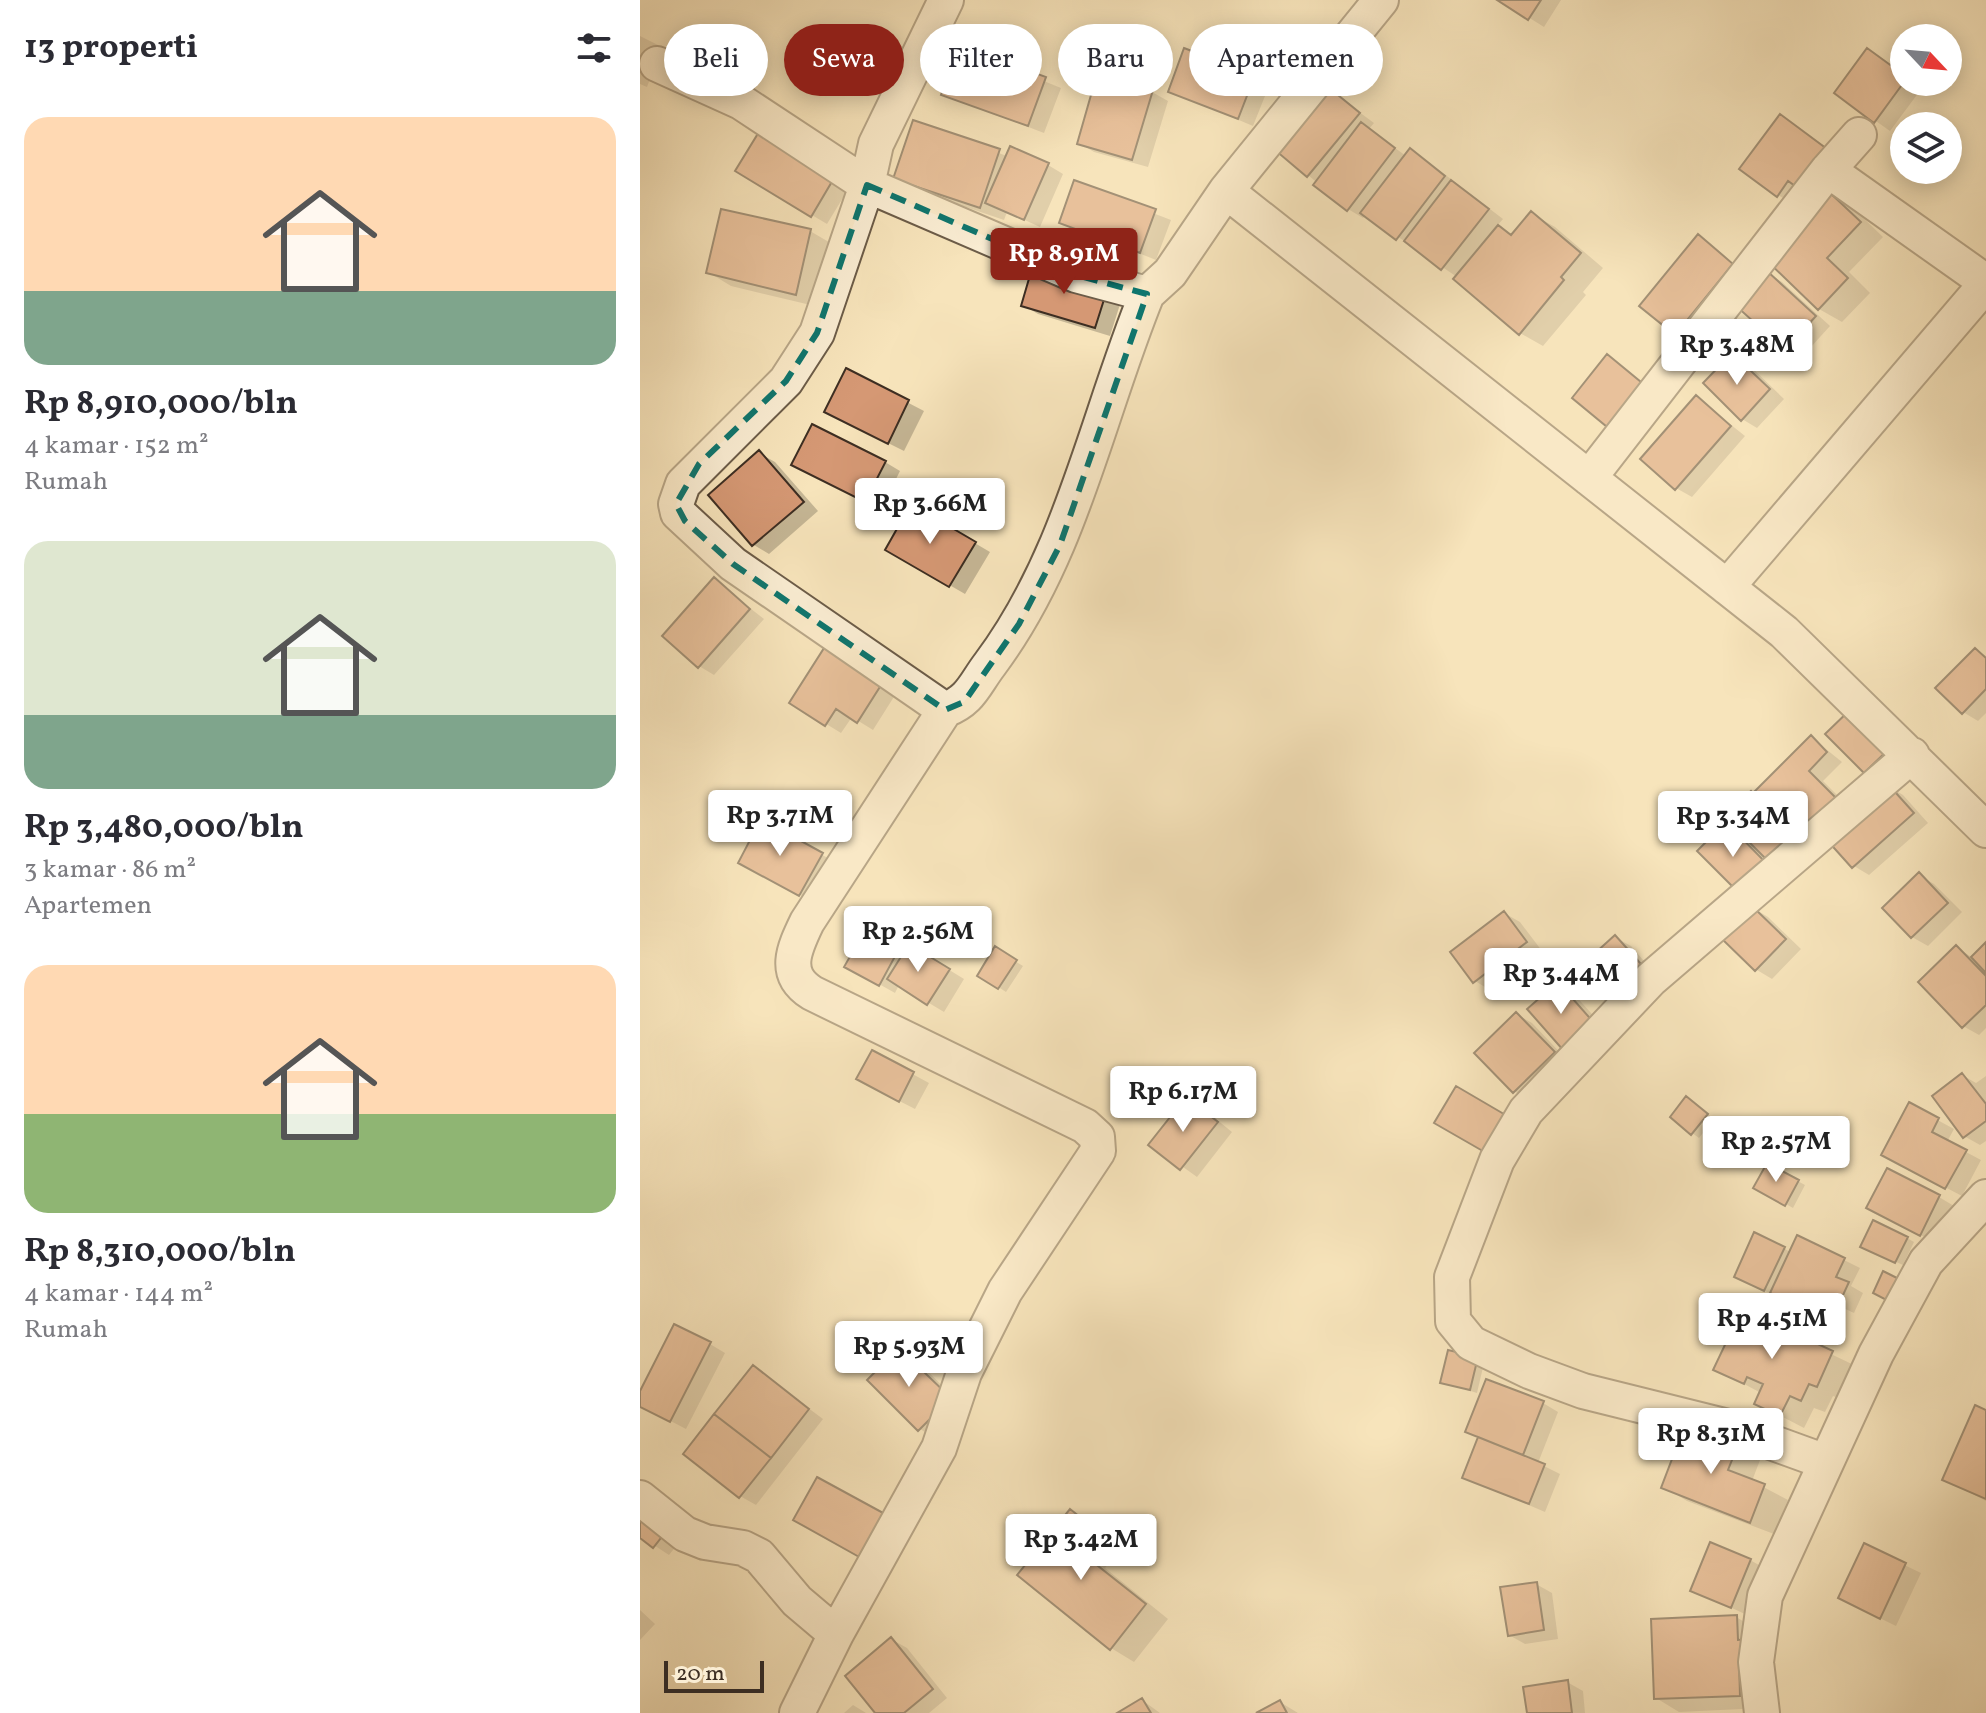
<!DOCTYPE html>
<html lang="id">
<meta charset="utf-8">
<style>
body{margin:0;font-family:Vollkorn,serif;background:#f7f7f7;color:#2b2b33;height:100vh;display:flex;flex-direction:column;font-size:30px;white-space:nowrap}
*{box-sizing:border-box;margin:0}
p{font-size:26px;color:#7c7c81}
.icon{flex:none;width:44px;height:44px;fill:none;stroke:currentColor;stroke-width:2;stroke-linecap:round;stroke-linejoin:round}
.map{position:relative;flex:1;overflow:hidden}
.sheet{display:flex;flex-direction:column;background:#fff;width:640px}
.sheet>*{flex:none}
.top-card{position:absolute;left:24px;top:24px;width:760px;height:72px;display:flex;gap:16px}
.needle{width:52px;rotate:116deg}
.controls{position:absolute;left:1250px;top:24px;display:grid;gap:16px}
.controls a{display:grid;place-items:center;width:72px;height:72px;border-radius:50%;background:#fff;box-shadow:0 4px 20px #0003;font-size:40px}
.scale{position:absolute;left:24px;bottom:20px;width:100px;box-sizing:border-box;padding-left:8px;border:4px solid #3d2e22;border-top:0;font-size:22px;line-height:28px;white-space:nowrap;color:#3d2e22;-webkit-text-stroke:6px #faedd3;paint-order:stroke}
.price{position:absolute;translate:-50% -68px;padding:0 18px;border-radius:8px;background:#fff;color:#222;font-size:26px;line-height:52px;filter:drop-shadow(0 2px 4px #0008)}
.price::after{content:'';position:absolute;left:50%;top:48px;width:24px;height:18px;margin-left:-12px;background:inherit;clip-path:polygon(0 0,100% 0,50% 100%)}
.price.current{background:#8f2418;color:#fff}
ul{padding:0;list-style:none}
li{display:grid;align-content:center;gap:16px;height:424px;padding:0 24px}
li span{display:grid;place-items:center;height:248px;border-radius:24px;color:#555}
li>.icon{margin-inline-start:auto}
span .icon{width:144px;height:144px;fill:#fffc;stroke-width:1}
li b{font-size:34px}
h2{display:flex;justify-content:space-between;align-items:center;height:96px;padding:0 24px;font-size:34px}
.pill{padding:0 28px;border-radius:36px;background:#fff;box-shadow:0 4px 20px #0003;font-size:28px;line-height:72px}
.pill.current{background:#8f2418;color:#fff}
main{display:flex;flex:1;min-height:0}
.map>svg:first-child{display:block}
</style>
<main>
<section class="sheet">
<h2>13 properti<svg class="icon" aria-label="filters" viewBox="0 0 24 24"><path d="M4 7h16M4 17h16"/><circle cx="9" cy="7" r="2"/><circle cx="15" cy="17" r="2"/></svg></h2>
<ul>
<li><span style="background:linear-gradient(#ffd9b3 70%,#7fa58c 0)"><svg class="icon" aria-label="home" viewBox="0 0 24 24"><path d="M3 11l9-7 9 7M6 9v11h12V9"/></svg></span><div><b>Rp 8,910,000/bln</b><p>4 kamar · 152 m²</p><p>Rumah</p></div></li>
<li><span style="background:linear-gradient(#dfe7d0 70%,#7fa58c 0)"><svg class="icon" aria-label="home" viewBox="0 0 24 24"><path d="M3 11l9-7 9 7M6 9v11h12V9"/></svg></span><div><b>Rp 3,480,000/bln</b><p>3 kamar · 86 m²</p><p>Apartemen</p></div></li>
<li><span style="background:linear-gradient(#ffd9b3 60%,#8fb573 0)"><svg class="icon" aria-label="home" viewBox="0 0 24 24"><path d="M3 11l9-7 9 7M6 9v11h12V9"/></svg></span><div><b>Rp 8,310,000/bln</b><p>4 kamar · 144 m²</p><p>Rumah</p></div></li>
</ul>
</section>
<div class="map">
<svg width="1346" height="1713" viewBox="0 0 1346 1713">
<rect width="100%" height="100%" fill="#f7e4bb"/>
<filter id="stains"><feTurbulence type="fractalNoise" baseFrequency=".0025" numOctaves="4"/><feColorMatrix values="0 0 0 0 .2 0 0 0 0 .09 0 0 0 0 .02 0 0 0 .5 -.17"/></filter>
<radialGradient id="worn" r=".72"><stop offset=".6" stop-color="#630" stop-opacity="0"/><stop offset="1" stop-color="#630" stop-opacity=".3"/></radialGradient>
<path fill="#0003" d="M861 0H921L904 27Z
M0 36 22 47 7 87 0 84Z
M320 47 421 88 404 133 303 94Z
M1227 51 1264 75V82H1274L1282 88 1250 131 1196 93Z
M614 77 629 86 613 126 530 91Z
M688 89 734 123 729 129 766 156 770 151 786 160 863 219 857 226 873 236 892 214 915 227 963 268 943 292 946 295 903 346 880 333 817 277 726 215 723 218 708 209 668 175Z
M512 92 528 101 508 167 454 152 439 143Z
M1141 116 1202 159 1153 204 1138 195Z
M274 123 367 156 408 165 423 174 400 227 367 212 364 220 279 191 256 178Z
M98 171 212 183 187 224Z
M435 183 531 220 516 260 421 222Z
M1189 194 1212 207 1243 237 1209 272 1230 293 1202 322 1179 309Z
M170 231 194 245 179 307 91 286 68 272Z
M1058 237 1107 274 1051 343 1036 334Z
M1127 273 1142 282 1190 326 1161 358 1146 349Z
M482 298 470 336 398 314 383 305Z
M1092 355 1108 364 1144 399 1117 428 1102 419Z
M968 357 1021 397 973 429Z
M207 371 284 411 264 451 202 420Z
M1056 397 1105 436 1052 497 1036 488Z
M119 453 135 462 178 511 129 554 114 545 71 495Z
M245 462 260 471 241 509 169 473Z
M272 506 350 552 325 594 247 549Z
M74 580 124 619 74 675 59 666Z
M186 648 257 692 233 730 212 717 201 733 152 703Z
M1335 650 1346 656V713L1338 721 1323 712Z
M1188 734 1266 755 1240 780 1225 771Z
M1171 737 1202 762 1183 781 1213 811 1248 786 1263 795 1288 823 1229 875 1214 866 1187 836 1118 903 1087 825 1101 833 1111 794 1127 803Z
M122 822 197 863 175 903 116 871Z
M1279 875 1294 884 1322 912 1288 946 1272 937Z
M1113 908 1128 917 1161 949 1132 979 1117 970 1084 938Z
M864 913 880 922 902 951 850 990 835 981Z
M226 933 265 955H285L324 979 304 1012 259 985 255 993 207 966Z
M976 938 991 946 1023 983 993 1009Z
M1346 945V1028L1339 1035 1323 1026 1316 947 1333 958Z
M355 949 383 966 366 992 340 975Z
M918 984 933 993 969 1033 925 1050Z
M876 1014 892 1023 929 1062 889 1100 874 1091Z
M232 1052 289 1083 275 1109 234 1088Z
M1322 1075 1336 1083 1346 1076V1141L1340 1145 1324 1136Z
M566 1087 587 1104 576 1119 592 1132 557 1177 511 1144 549 1096Z
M1053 1103 1074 1119 1059 1138 1052 1133Z
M1270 1105 1314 1129 1307 1142 1341 1160 1322 1196 1259 1163Z
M1128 1165 1165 1185 1153 1208 1116 1187Z
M1299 1197 1314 1206 1296 1243 1244 1216Z
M1267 1238 1274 1242 1263 1265 1230 1250Z
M1144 1248 1151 1253 1204 1260 1220 1268 1211 1286 1223 1293 1214 1313 1201 1307 1194 1323 1112 1285Z
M1103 1312 1216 1366 1201 1399 1193 1396 1185 1412 1174 1408 1164 1428 1116 1403 1121 1393 1076 1369Z
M70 1344 85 1353 46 1429 0 1405V1395Z
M260 1350 275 1359 325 1408 295 1438 280 1429Z
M809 1352 844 1363 837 1393 802 1382Z
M113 1367 183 1419 116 1505 100 1496Z
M903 1403 918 1412 898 1463 920 1474 905 1512 824 1477 840 1438 827 1431Z
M1346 1412V1501L1304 1479Z
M1097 1447 1120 1460 1112 1481 1148 1500 1134 1534 1047 1501 1024 1487Z
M430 1512 482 1547 465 1568 528 1619 494 1662 471 1648Z
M45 1535 29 1555 0 1536Z
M1225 1546 1281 1573 1256 1626 1215 1606Z
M1110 1560 1126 1569 1107 1615 1053 1590Z
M896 1584 912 1593 918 1639 885 1644 869 1635Z
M0 1610 15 1624 0 1640Z
M1096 1617 1120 1631 1123 1708 1039 1712 1016 1698Z
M251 1639 267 1648 307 1698 289 1713H238Z
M927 1682 943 1691 945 1713H889Z
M502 1700 520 1713H481Z
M640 1702 658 1713H620Z
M213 1705 226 1713H204Z"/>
<path fill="#d59874" stroke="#3d2e22" stroke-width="2" d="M857 0H901L888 20Z
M319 45 406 77 388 126 301 95Z
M544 48 615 75 598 119 528 92Z
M1227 48 1264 75V82L1234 123 1194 93Z
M457 74 513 90 492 160 437 144Z
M688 87 720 113 667 177 635 150Z
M1140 114 1187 149 1158 188 1148 181 1137 197 1099 169Z
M273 120 360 149 340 208 253 179Z
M721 122 755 148 707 211 673 185Z
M122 127 197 173 171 217 95 171Z
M370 146 409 163 384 220 345 203Z
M770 148 805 176 756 240 720 213Z
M434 180 516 209 500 253 419 223Z
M811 180 849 209 801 270 764 241Z
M1188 191 1221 222 1187 258 1208 278 1178 310 1124 258Z
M81 209 171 229 156 295 66 273Z
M891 211 941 253 921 277 924 280 879 335 813 279 858 225 871 235Z
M1058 234 1093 264 1035 335 999 306Z
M393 265 468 287 455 328 381 306Z
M1127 271 1176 316 1145 350 1095 305Z
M1092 353 1130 389 1101 421 1063 383Z
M967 354 1007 387 972 431 932 398Z
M206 368 269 400 248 444 184 412Z
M1056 395 1091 426 1035 490 1000 459Z
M172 424 246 461 225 502 151 465Z
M119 450 164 502 112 546 68 495Z
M271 504 336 542 309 587 245 550Z
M74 577 110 609 58 668 22 636Z
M186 645 243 682 217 723 196 709 185 726 149 703Z
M1335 648 1346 658V689L1322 714 1295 688Z
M1214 706 1252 746 1224 773 1185 734Z
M1171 735 1187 752 1169 771 1199 801 1161 838 1115 791Z
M1247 783 1274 813 1212 868 1186 839Z
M1111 791 1158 839 1132 865 1084 817Z
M121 819 183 853 159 896 98 863Z
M1086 822 1130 867 1101 895 1057 851Z
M1279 872 1308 903 1271 938 1242 908Z
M1112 906 1146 939 1115 971 1081 938Z
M864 911 887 942 833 983 810 952Z
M225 930 259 949 239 986 204 967Z
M975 935 1009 973 976 1002 943 964Z
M1346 942V973L1331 957Z
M269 944 310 969 287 1005 247 979Z
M1316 945 1346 976V1005L1322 1028 1278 982Z
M355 946 377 960 358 989 337 976Z
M918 982 955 1024 924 1051 887 1009Z
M876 1012 915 1052 873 1093 834 1053Z
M232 1050 274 1072 259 1102 216 1079Z
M1322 1073 1346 1104V1121L1323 1138 1292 1096Z
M559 1080 582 1098 569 1114 546 1097Z
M816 1086 869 1117 848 1154 794 1123Z
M1046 1096 1068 1114 1051 1135 1030 1117Z
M546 1097 578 1122 540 1170 508 1145Z
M1269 1102 1299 1118 1292 1132 1327 1150 1305 1189 1241 1155Z
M1127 1163 1159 1180 1145 1206 1113 1188Z
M1247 1168 1300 1195 1280 1236 1226 1208Z
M1233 1220 1268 1237 1255 1263 1220 1247Z
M1114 1232 1145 1247 1124 1291 1094 1277Z
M1157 1235 1205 1258 1196 1277 1209 1282 1198 1306 1185 1300 1178 1316 1130 1293Z
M1243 1271 1267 1283 1256 1305 1233 1293Z
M1102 1309 1193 1351 1177 1387 1169 1384 1161 1401 1150 1396 1140 1416 1114 1404 1123 1384 1107 1377 1104 1384 1073 1370Z
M34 1324 71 1342 30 1422 0 1407V1391Z
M259 1348 311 1398 278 1431 227 1380Z
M808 1350 838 1357 830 1390 800 1383Z
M113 1365 169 1409 131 1458 74 1414Z
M846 1379 904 1401 883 1455 825 1432Z
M1335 1405 1346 1410V1499L1302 1480Z
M74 1414 131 1458 99 1498 43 1454Z
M1045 1425 1098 1445 1088 1470 1125 1484 1110 1523 1021 1488Z
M838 1437 905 1464 889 1504 822 1478Z
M177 1477 245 1514 221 1558 153 1520Z
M0 1501 31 1525 13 1548 0 1538Z
M430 1509 460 1533 443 1554 506 1604 470 1650 377 1575Z
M1070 1542 1111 1559 1091 1608 1050 1591Z
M1224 1543 1266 1563 1240 1619 1198 1598Z
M897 1582 904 1630 868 1636 860 1587Z
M1097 1615 1098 1640 1109 1639 1110 1659 1099 1660 1100 1696 1014 1699 1011 1619Z
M251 1637 293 1689 264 1713H235L205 1676Z
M928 1680 932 1713H887L883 1687Z
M502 1698 511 1713H477Z
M640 1700 647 1713H616Z"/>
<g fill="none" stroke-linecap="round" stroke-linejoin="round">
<defs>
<path id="street" d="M741 0 586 191 1144 632 1346 830
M17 64 101 102 227 185 236 144 306 0
M1188 170 1346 282
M507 294C456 419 432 554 350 664 334 685 331 700 305 710L93 564 38 513 36 504 43 484 146 381 177 333 227 185 436 275 507 294 530 273 586 191
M949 478 1188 170 1219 135
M1087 587 1346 284
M1186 1462 1092 1428 943 1391 889 1371 831 1343 813 1321 812 1277 857 1160 886 1111 1011 979 1272 755
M0 1498 45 1534 65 1542 103 1548 119 1556 157 1601 196 1634 157 1713
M196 1634 299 1448 324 1373 365 1291 458 1151 457 1137 445 1126 172 993C142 974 154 949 167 922L305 710
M1122 1713 1116 1662 1125 1596 1236 1354 1286 1262 1346 1197"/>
</defs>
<use href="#street" stroke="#6c5c48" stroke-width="38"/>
<use href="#street" stroke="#faedd3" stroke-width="34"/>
</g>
<path d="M0 0H1346V1713H0ZM227 185 436 275 507 294 420 545 379 624 324 702 305 710 93 564 45 521 36 504 59 464 146 381 177 333Z" fill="#f7e4bb" fill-opacity=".55" fill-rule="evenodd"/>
<path fill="none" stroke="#0f766e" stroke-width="6" stroke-dasharray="16 10" stroke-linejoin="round" d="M227 185 436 275 507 294 420 545 379 624 324 702 305 710 93 564 45 521 36 504 59 464 146 381 177 333Z"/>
<rect width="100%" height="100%" filter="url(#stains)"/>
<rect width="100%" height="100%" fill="url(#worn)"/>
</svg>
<div class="controls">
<a><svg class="needle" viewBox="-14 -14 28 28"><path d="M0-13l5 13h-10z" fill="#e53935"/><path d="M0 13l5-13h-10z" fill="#7c7c81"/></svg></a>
<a><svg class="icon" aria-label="layers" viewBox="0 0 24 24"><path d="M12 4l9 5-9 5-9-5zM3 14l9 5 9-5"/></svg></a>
</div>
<div class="scale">20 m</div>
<b class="price current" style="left:424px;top:296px">Rp 8.91M</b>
<b class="price" style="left:1097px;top:387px">Rp 3.48M</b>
<b class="price" style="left:290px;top:546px">Rp 3.66M</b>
<b class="price" style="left:140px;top:858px">Rp 3.71M</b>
<b class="price" style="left:1093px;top:859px">Rp 3.34M</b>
<b class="price" style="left:278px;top:974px">Rp 2.56M</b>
<b class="price" style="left:921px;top:1016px">Rp 3.44M</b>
<b class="price" style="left:543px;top:1134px">Rp 6.17M</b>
<b class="price" style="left:1136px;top:1184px">Rp 2.57M</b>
<b class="price" style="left:1132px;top:1361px">Rp 4.51M</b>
<b class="price" style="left:269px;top:1389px">Rp 5.93M</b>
<b class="price" style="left:1071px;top:1476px">Rp 8.31M</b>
<b class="price" style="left:441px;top:1582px">Rp 3.42M</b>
<div class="top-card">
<a class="pill">Beli</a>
<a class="pill current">Sewa</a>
<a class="pill">Filter</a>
<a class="pill">Baru</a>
<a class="pill">Apartemen</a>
</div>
</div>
</main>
